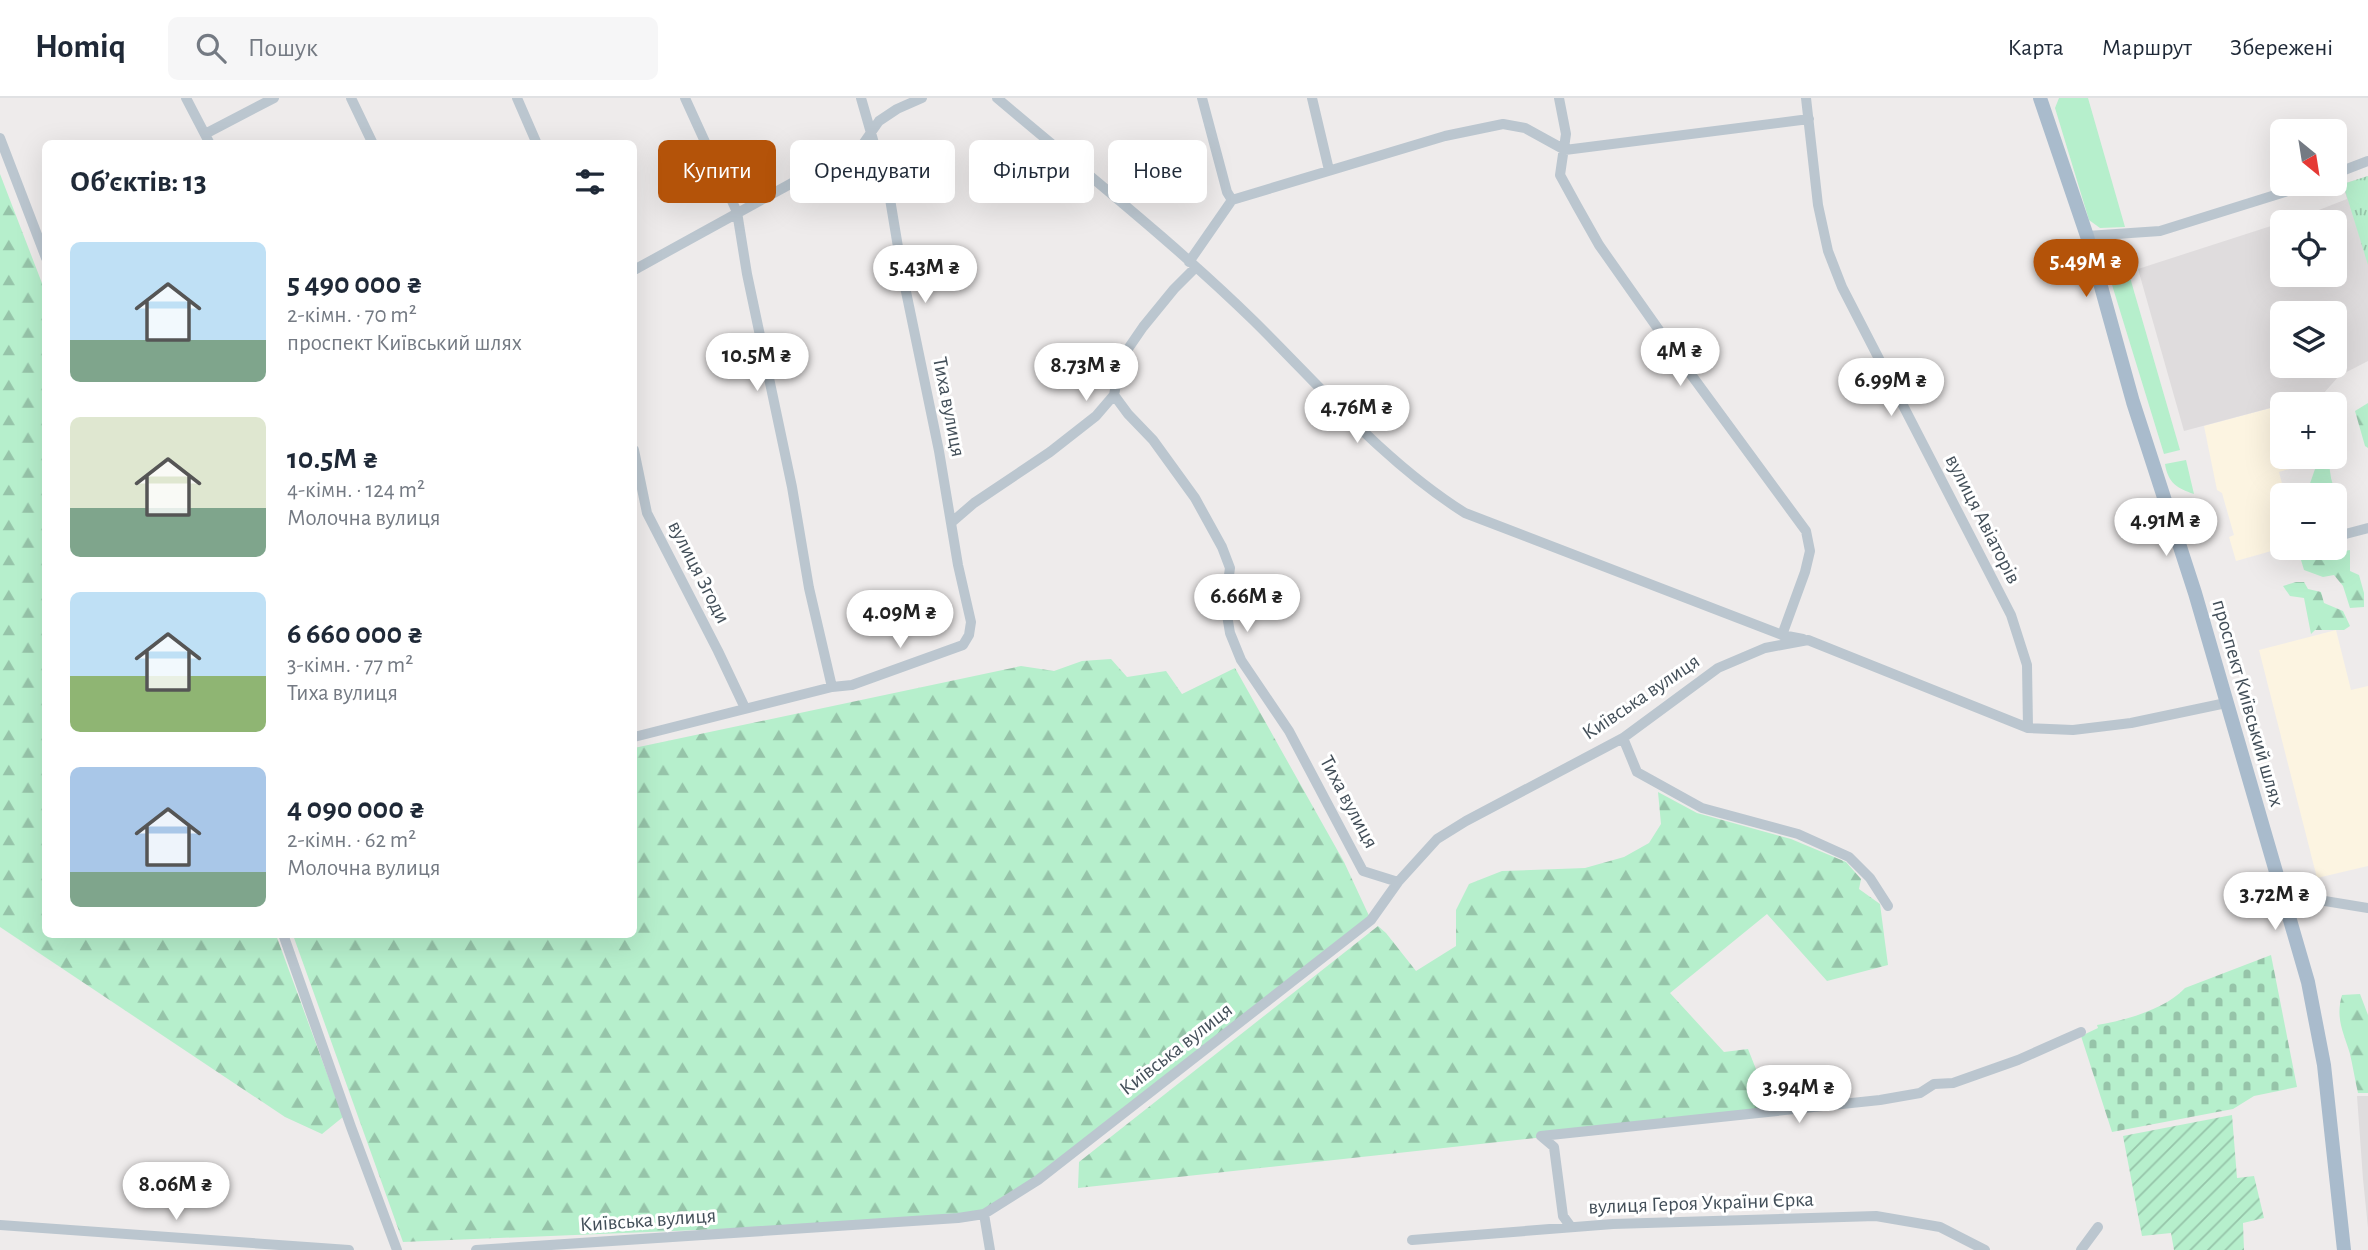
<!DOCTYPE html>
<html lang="uk">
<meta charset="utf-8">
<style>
body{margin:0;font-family:"Alegreya Sans",sans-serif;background:#f6f6f7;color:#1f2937;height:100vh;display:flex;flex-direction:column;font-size:26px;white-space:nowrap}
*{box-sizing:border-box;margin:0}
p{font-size:23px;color:#747a83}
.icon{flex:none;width:38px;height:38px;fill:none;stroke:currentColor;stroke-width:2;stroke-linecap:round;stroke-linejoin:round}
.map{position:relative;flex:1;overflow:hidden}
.side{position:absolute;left:42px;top:42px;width:595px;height:798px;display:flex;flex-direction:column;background:#fff;border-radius:10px;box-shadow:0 7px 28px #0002}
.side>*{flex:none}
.guide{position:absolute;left:658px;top:42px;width:665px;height:63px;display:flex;gap:14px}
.needle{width:46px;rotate:150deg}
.tools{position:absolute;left:2270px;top:21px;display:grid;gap:14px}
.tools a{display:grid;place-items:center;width:77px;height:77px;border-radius:10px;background:#fff;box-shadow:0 7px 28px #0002;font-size:35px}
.price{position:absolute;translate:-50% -60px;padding:0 16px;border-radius:24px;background:#fff;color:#222;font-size:23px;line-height:46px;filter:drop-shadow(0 2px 4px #0008)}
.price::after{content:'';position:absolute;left:50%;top:42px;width:21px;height:16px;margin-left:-10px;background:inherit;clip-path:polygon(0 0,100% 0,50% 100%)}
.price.current{background:#b45309;color:#fff}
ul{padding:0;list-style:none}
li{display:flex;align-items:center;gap:21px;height:175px;padding:0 28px}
li span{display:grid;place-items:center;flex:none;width:196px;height:140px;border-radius:10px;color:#555}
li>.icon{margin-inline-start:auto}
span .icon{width:84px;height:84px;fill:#fffc;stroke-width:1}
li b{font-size:30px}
h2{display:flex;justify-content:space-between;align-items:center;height:84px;padding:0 28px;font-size:30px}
.tag{padding:0 24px;border-radius:10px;background:#fff;box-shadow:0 7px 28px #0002;font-size:24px;line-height:63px}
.tag.current{background:#b45309;color:#fff}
header{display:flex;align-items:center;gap:42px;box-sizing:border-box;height:98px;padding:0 35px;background:#fff;border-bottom:2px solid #e0e1e3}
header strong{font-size:33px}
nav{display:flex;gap:38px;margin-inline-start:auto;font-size:24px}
.search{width:490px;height:63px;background:#f6f6f7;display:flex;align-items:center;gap:18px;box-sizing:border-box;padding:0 24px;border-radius:10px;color:#747a83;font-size:26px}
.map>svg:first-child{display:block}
</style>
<header>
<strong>Homiq</strong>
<div class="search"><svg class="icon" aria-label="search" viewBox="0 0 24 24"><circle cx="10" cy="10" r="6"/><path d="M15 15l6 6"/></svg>Пошук</div>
<nav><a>Карта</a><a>Маршрут</a><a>Збережені</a></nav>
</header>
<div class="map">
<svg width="2368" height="1152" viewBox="0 0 2368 1152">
<defs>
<pattern id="forest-firs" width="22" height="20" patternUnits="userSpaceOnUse" patternTransform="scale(1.75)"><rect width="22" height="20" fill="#b6efcc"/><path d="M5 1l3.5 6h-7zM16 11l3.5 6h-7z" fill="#96c4a9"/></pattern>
<pattern id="cemetery-stones" width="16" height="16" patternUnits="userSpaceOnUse" patternTransform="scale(1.75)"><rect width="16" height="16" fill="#b6efcc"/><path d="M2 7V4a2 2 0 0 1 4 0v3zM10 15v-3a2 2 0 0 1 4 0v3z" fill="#96c4a9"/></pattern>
<pattern id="park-tufts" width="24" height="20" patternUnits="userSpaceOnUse" patternTransform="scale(1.75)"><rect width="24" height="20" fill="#b6efcc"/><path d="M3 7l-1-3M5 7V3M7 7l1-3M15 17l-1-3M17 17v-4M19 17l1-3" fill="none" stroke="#96c4a9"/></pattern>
<pattern id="garden-furrows" width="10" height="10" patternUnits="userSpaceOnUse" patternTransform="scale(1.75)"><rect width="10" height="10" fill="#b6efcc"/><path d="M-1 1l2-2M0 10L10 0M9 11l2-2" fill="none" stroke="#96c4a9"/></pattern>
</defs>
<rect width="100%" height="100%" fill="#eeebeb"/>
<path fill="#fcf4e1" d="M2282 307V359H2305L2306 366 2279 374 2285 397H2282L2281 404 2282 450 2236 463 2229 439 2234 437 2222 395 2217 392 2204 328Z
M2336 532 2351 592 2368 588V768L2317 780 2259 552Z"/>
<path fill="#dfdcdd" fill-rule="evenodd" d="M2368 78V263L2339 278 2323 296 2184 333 2138 171 2311 115 2347 101 2343 86ZM2282 124H2334V177H2282ZM2282 215H2334V268H2282Z
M2357 998H2368V1130L2363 1081Z"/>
<path fill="#b6efcc" d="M2059 0H2088L2125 129 2100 130 2089 122 2055 10Z
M2108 145H2120L2180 352 2164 356 2101 151Z
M2186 362 2194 396C2177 390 2168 385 2165 366Z"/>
<path fill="url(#forest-firs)" d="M0 76 45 193 46 836 276 837 343 1019 322 1036 285 1019 0 829Z
M2294 296H2310L2322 305 2290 306Z
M2368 305V350L2365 348 2355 313Z
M2303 359H2328L2331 380 2345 429 2335 433 2334 397H2306L2315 371V364Z
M2350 452V473L2359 477 2364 495V509L2350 510 2343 488 2334 477 2323 479 2304 472 2301 462Z
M2296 484H2304L2308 491 2321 494 2324 505 2343 513 2350 528 2344 532H2315L2311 536 2304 500 2290 498 2283 488Z
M1111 561 1127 579 1166 573 1182 596 1235 570 1344 764 1371 822 1038 1082 984 1116 939 1122 403 1144 293 837 634 836V650L1021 568 1054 573 1082 563Z
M1658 694 1697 715 1791 741 1846 764 1861 781 1859 791 1880 806 1888 867 1827 883 1767 816 1670 895 1724 954 1748 951 1773 1014 1078 1090 1079 1064 1378 828 1386 835 1416 873 1456 848V812L1469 786 1502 773 1585 770 1624 759 1649 745 1661 726Z
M2360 896 2368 917V995H2358C2355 982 2353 969 2350 956 2344 935 2335 921 2342 897Z"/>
<path fill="url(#cemetery-stones)" d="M2271 857 2297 989 2254 998 2233 1011 2112 1034 2081 938 2098 930 2097 927C2124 923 2166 911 2185 890Z"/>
<path fill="url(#park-tufts)" d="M2368 78V167L2343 86Z"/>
<path fill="url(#garden-furrows)" d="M2232 1017 2237 1080 2254 1078 2264 1120 2243 1125 2244 1152H2174L2171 1135 2142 1138 2123 1038Z"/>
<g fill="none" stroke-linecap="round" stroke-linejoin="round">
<path stroke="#bbc6cf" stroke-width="10" d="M186 0 210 46
M351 0 373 46
M517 0 537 46
M685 0 737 114 747 176 792 389 809 490 832 589
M997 0C1083 73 1173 144 1254 223 1321 289 1384 364 1465 415L1782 537 1803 541
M1202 0 1227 94 1232 102
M1312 0 1329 72
M1559 0 1566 36 1560 77 1577 108 1599 147 1673 252 1806 433 1810 453 1805 474 1782 537
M1806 0 1818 107 1828 153 1842 189 2011 517 2027 567 2028 630
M205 36 274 0
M0 40 46 160
M2334 76 2368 63
M2087 138 2160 133 2310 86
M1189 164 1232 102 1445 38 1503 26 1525 30 1565 52 1809 21
M634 172 863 46 879 23 897 11 922 0
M1114 297 1128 316 1153 342 1195 400 1222 449 1230 470 1225 505 1230 535 1241 562 1289 633 1363 773 1398 784
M634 352 647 415 718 553 745 610
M952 424 974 405 1050 354 1096 318 1114 297 1121 261 1143 229 1174 191 1195 170
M2334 439 2368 430
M634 639 832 589 852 587 963 547 969 537 971 524 958 467 939 353 903 179 890 101 861 0
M1623 640 1637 674 1702 710 1798 736 1849 759 1870 780 1888 808
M2282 796 2368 810
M283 836 351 1029 397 1152
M984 1116 990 1152
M0 1127 349 1152
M1571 1129 1563 1118 1554 1049 1541 1038 1880 1002 1920 995 1934 986 1953 985 2018 962 2081 934
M1412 1142 1613 1126 1876 1118 1940 1129 1985 1152
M476 1152 958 1120 984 1116 1038 1082 1371 822 1398 784 1437 741 1466 723 1623 640 1718 570 1765 550 1808 542 2028 630 2073 632 2131 625 2226 605
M2081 1152 2098 1129"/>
<path stroke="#a9bbcc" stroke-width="14" d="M2040 0 2087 138 2133 304 2195 495 2308 884 2324 967 2344 1152"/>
</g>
<g text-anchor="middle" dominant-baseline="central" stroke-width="6" stroke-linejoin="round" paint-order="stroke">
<g font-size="21" fill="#434f59" stroke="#fff">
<text transform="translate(949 309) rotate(79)">Тиха вулиця</text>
<text transform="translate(1983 421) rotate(63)">вулиця Авіаторів</text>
<text transform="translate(699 474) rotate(63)">вулиця Згоди</text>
<text transform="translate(1641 599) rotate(-34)">Київська вулиця</text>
<text transform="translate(2248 605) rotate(74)">проспект Київський шлях</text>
<text transform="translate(1349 704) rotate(62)">Тиха вулиця</text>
<text transform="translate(1176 951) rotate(-38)">Київська вулиця</text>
<text transform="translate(1701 1105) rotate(-2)">вулиця Героя України Єрка</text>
<text transform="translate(648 1122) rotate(-4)">Київська вулиця</text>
</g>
</g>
</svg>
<div class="tools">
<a><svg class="needle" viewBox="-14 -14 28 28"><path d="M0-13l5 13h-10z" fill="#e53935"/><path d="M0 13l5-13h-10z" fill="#747a83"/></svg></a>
<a><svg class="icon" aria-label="locate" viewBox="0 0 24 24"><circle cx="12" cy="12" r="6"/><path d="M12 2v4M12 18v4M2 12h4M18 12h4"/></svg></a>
<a><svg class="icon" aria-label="layers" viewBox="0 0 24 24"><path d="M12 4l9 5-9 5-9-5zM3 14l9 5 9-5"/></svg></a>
<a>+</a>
<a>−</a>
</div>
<b class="price current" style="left:2086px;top:201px">5.49M ₴</b>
<b class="price" style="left:925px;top:207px">5.43M ₴</b>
<b class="price" style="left:1680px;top:290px">4M ₴</b>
<b class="price" style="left:757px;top:295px">10.5M ₴</b>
<b class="price" style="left:1086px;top:305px">8.73M ₴</b>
<b class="price" style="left:1891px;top:320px">6.99M ₴</b>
<b class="price" style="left:1357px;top:347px">4.76M ₴</b>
<b class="price" style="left:2166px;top:460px">4.91M ₴</b>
<b class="price" style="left:1247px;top:536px">6.66M ₴</b>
<b class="price" style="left:900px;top:552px">4.09M ₴</b>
<b class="price" style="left:2275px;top:834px">3.72M ₴</b>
<b class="price" style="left:1799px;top:1027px">3.94M ₴</b>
<b class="price" style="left:176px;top:1124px">8.06M ₴</b>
<div class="guide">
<a class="tag current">Купити</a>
<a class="tag">Орендувати</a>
<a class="tag">Фільтри</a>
<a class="tag">Нове</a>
</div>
<section class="side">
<h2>Об’єктів: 13<svg class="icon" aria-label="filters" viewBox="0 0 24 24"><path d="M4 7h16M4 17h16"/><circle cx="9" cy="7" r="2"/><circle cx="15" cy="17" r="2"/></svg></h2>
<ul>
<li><span style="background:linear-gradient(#bfe0f5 70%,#7fa58c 0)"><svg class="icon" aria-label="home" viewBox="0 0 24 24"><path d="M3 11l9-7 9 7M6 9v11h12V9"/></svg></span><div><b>5 490 000 ₴</b><p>2-кімн. · 70 m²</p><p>проспект Київський шлях</p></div></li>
<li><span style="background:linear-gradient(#dfe7d0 65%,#7fa58c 0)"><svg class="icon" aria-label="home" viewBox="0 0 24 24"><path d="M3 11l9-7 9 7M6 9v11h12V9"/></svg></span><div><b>10.5M ₴</b><p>4-кімн. · 124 m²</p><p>Молочна вулиця</p></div></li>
<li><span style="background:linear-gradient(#bfe0f5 60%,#8fb573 0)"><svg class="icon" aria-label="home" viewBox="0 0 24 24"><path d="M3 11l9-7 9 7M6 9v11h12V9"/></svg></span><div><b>6 660 000 ₴</b><p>3-кімн. · 77 m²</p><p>Тиха вулиця</p></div></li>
<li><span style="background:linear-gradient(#a9c7e8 75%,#7fa58c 0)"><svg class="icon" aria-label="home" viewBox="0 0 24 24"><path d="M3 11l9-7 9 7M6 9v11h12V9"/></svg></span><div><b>4 090 000 ₴</b><p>2-кімн. · 62 m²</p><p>Молочна вулиця</p></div></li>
</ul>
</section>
</div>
